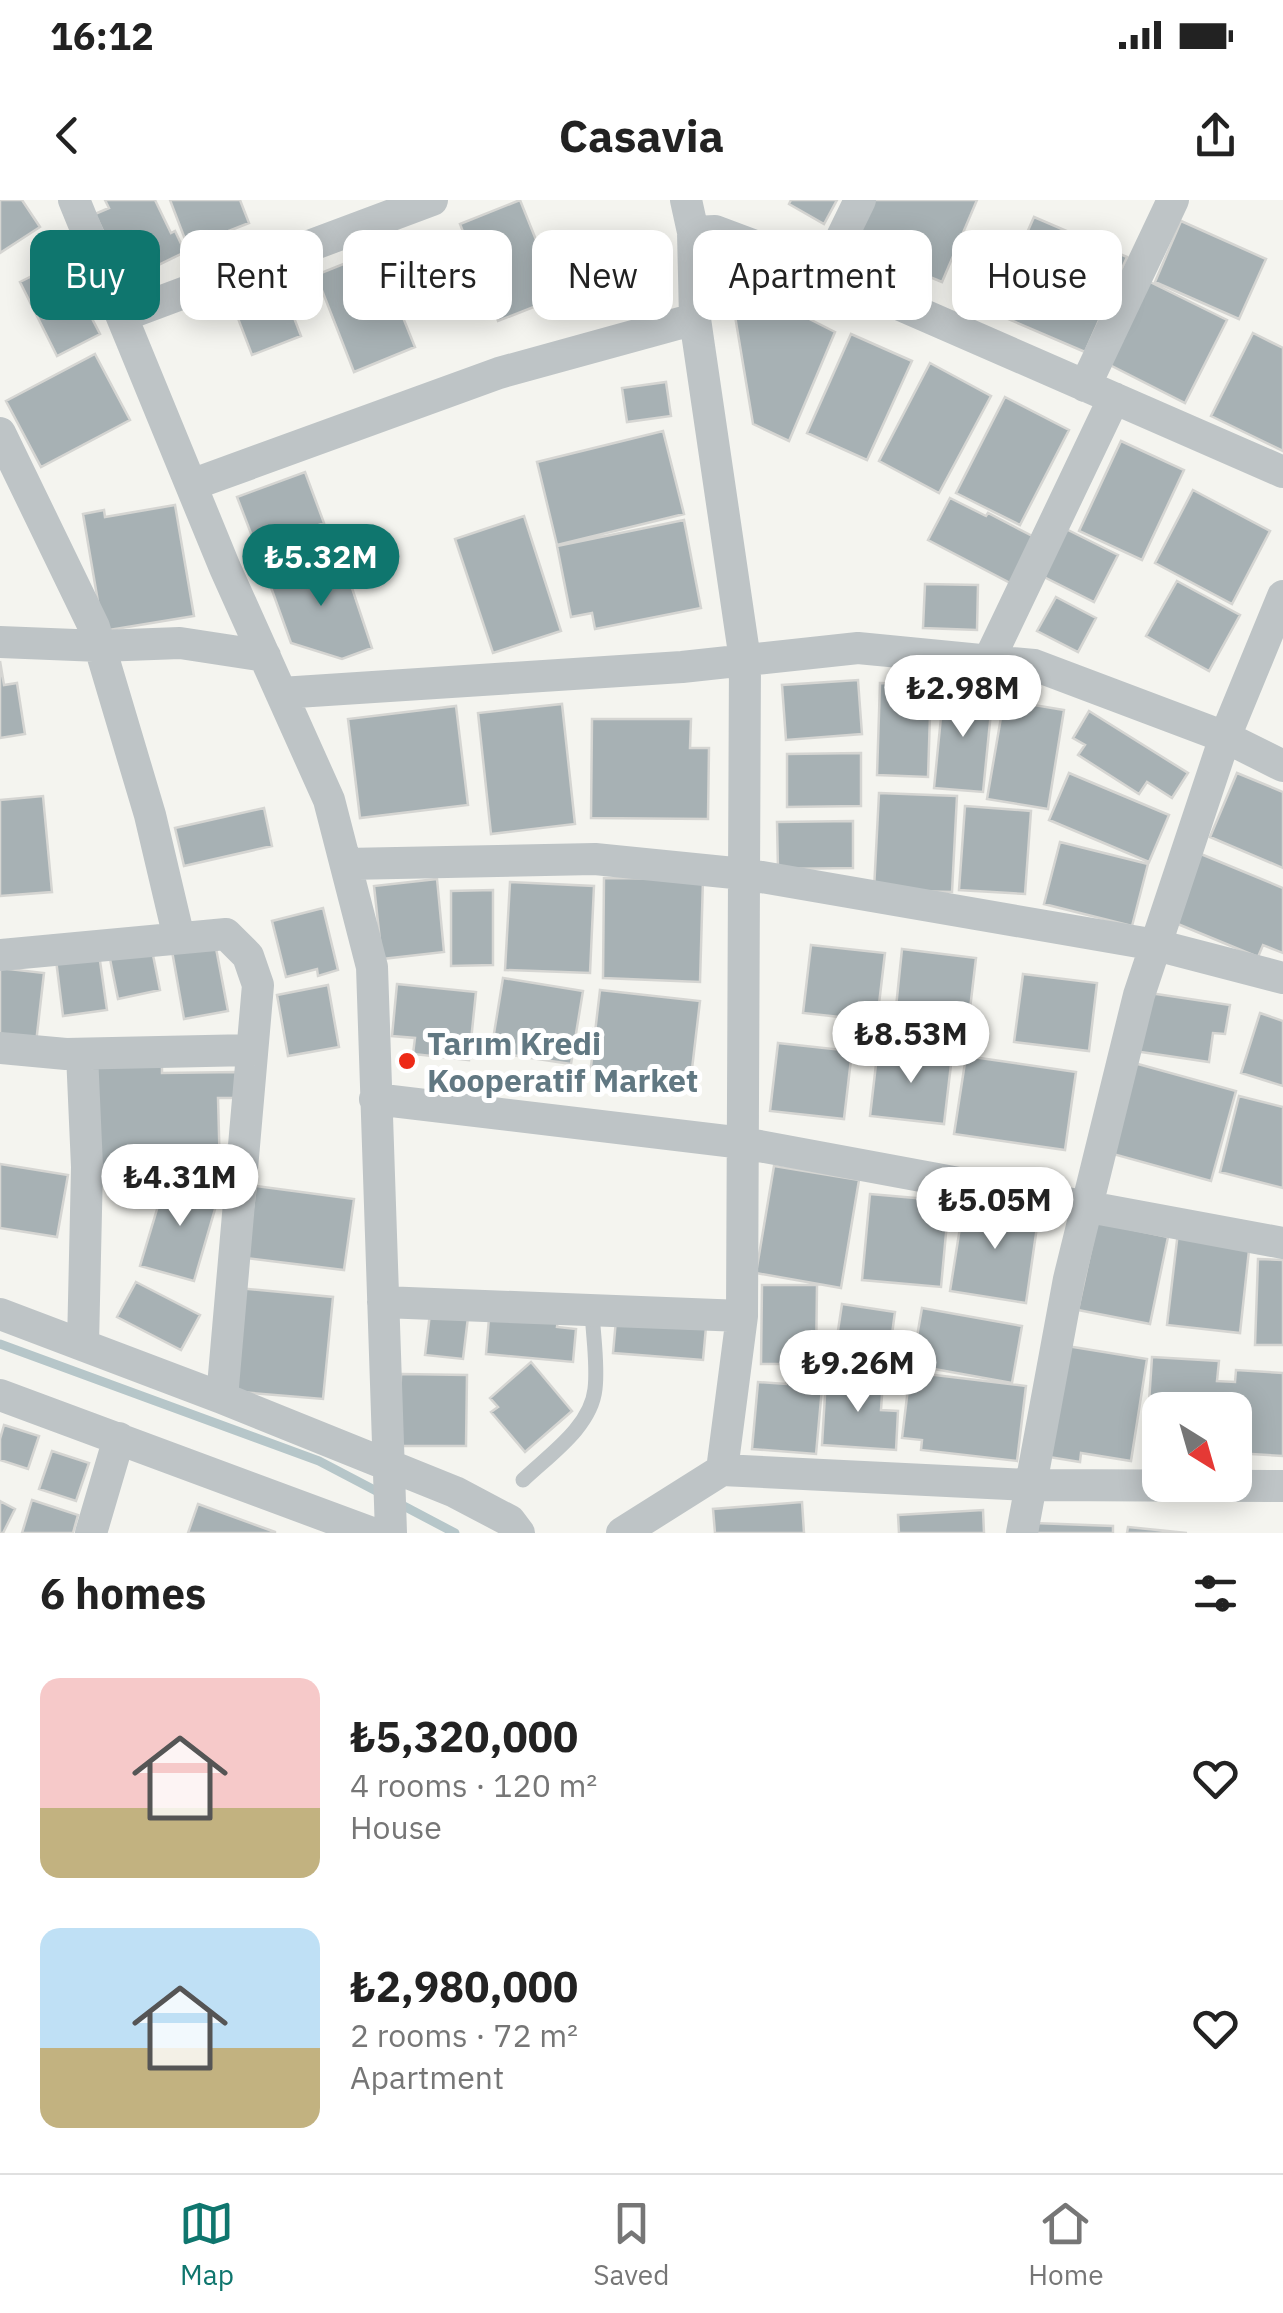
<!DOCTYPE html>
<meta charset="utf-8">
<style>
body{margin:0;font-family:"IBM Plex Sans",sans-serif;background:#f6f6f6;color:#222;height:100vh;display:flex;flex-direction:column;font-size:38px;white-space:nowrap}
*{box-sizing:border-box;margin:0}
p{font-size:32px;color:#767676}
.icon{flex:none;width:55px;height:55px;fill:none;stroke:currentColor;stroke-width:2;stroke-linecap:round;stroke-linejoin:round}
.map{position:relative;height:1333px;overflow:hidden}
.sheet{display:flex;flex-direction:column;background:#fff;flex:1}
.sheet>*{flex:none}
.guide{position:absolute;left:30px;top:30px;width:1225px;height:90px;display:flex;gap:20px}
.needle{width:65px;rotate:143deg}
.tools{position:absolute;left:1142px;top:1192px;display:grid;gap:20px}
.tools a{display:grid;place-items:center;width:110px;height:110px;border-radius:20px;background:#fff;box-shadow:0 5px 25px #0003;font-size:50px}
.price{position:absolute;translate:-50% -85px;padding:0 22px;border-radius:35px;background:#fff;color:#222;font-size:32px;line-height:65px;filter:drop-shadow(0 2px 5px #0008)}
.price::after{content:'';position:absolute;left:50%;top:60px;width:30px;height:22px;margin-left:-15px;background:inherit;clip-path:polygon(0 0,100% 0,50% 100%)}
.price.active{background:#0f766e;color:#fff}
ul{padding:0;list-style:none}
li{display:flex;align-items:center;gap:30px;height:250px;padding:0 40px}
li span{display:grid;place-items:center;flex:none;width:280px;height:200px;border-radius:20px;color:#555}
li>.icon{margin-inline-start:auto}
span .icon{width:120px;height:120px;fill:#fffc;stroke-width:1}
li b{font-size:42px}
h2{display:flex;justify-content:space-between;align-items:center;height:120px;padding:0 40px;font-size:42px}
.chip{padding:0 35px;border-radius:20px;background:#fff;box-shadow:0 5px 25px #0003;font-size:35px;line-height:90px}
.chip.active{background:#0f766e;color:#fff}
.status{display:flex;justify-content:space-between;align-items:center;height:70px;padding:0 50px;background:#fff;direction:ltr}
.status svg{height:28px;fill:currentColor}
header{display:flex;justify-content:space-between;align-items:center;height:130px;padding:0 40px;background:#fff;font-size:45px;font-weight:800}
.dock{display:flex;justify-content:space-around;align-items:center;height:140px;border-top:2px solid #e0e0e0;background:#fff;font-size:28px;color:#767676}
.dock a{display:grid;justify-items:center;gap:5px}
.dock .active{color:#0f766e}
.map>svg:first-child{display:block}
</style>
<div class="status"><b>16:12</b><svg viewBox="0 0 49 12"><path d="M0 12V9h3v3zM5 12V6h3v6zM10 12V3h3v9zM15 12V0h3v12zM26 1h20v11H26zM47 4h2v5h-2z"/></svg></div>
<header><svg class="icon" aria-label="back" viewBox="0 0 24 24"><path d="M15 5l-7 7 7 7"/></svg>Casavia<svg class="icon" aria-label="share" viewBox="0 0 24 24"><path d="M12 15V3M7 8l5-5 5 5M5 13v7h14v-7"/></svg></header>
<div class="map">
<svg width="1283" height="1333" viewBox="0 0 1283 1333">
<rect width="100%" height="100%" fill="#f4f4ef"/>
<g fill="none" stroke-linecap="round" stroke-linejoin="round">
<path stroke="#b6c6c9" stroke-width="9" d="M0 1144 319 1261 382 1294
M400 1304 455 1333"/>
</g>
<path fill="#a7b1b4" stroke="#d5d5d2" stroke-width="2.5" d="M0 0H22L40 27 0 53Z
M105 0H155L171 33 175 31 185 52 146 71 139 56 119 65 95 14 109 8Z
M170 0H240L249 23 188 47Z
M520 0 559 97 498 121 460 24Z
M791 0H837L824 24 789 4Z
M868 0H977L942 82 850 44Z
M1034 17 1127 57 1085 152 992 112Z
M1181 21 1266 59 1239 119 1155 82Z
M376 51 415 147 354 172 316 75Z
M62 61 100 134 57 156 20 82Z
M1144 79 1227 120 1185 203 1102 161Z
M283 89 301 136 252 155 234 108Z
M766 97 835 132 789 241 753 224 735 116Z
M1253 133 1283 148V251L1211 216Z
M851 134 912 161 867 260 807 233Z
M95 154 130 220 41 267 6 201Z
M930 163 991 196 939 293 879 261Z
M666 182 671 216 627 222 622 188Z
M1005 197 1069 230 1020 325 956 293Z
M663 231 684 314 557 345 537 262Z
M1121 241 1184 270 1142 360 1079 331Z
M305 272 324 323 257 349 237 297Z
M1193 290 1270 331 1232 404 1155 363Z
M950 298 986 316 988 313 1040 340 1016 386 928 340Z
M175 305 194 416 103 431 83 314 104 310 105 317Z
M524 316 561 431 493 453 455 339Z
M684 320 701 408 595 429 592 413 571 417 557 346Z
M1064 328 1118 355 1094 402 1040 375Z
M341 355 372 448 342 459 291 443 268 379Z
M1177 381 1240 415 1209 471 1146 436Z
M925 384 978 385 977 430 923 428Z
M1056 397 1096 418 1078 452 1037 431Z
M0 461 4 485 17 483 25 534 0 538Z
M858 480 862 534 786 540 782 485Z
M880 483 931 485 928 577 877 575Z
M944 487 993 492 983 592 934 588Z
M1004 500 1064 510 1048 609 987 599Z
M562 504 575 624 491 634 478 513Z
M456 506 468 605 360 618 348 519Z
M1089 511 1188 573 1172 598 1147 582 1139 594 1078 555 1085 545 1073 538Z
M592 519H691L690 548H709L708 619 591 618Z
M861 553V606L787 607V554Z
M1069 573 1169 615 1149 662 1049 620Z
M1237 573 1283 592V668L1210 637Z
M879 593 957 596 952 692 874 690Z
M43 596 52 692 0 696V600Z
M965 606 1031 611 1025 694 959 690Z
M264 608 272 646 184 666 175 628Z
M853 621V668L778 669 777 622Z
M1060 642 1148 664 1132 726 1044 704Z
M1196 652 1283 688V753L1263 745 1258 757 1168 720Z
M604 678 703 679 700 782 603 778Z
M437 679 444 752 382 759 374 686Z
M510 682 594 686 590 773 505 770Z
M493 690V765L451 766V691Z
M323 708 338 770 318 776 317 769 286 777 272 721Z
M215 743 228 811 184 819 172 751Z
M151 745 160 790 118 799 109 754Z
M811 745 885 753 877 821 803 813Z
M902 749 976 758 968 826 895 817Z
M99 754 107 810 63 816 56 760Z
M0 768 44 773 36 843 0 839Z
M1023 774 1097 783 1089 851 1014 842Z
M503 778 583 791 571 864 491 852Z
M397 784 476 792 469 860 413 854 415 838 392 836Z
M328 785 339 847 288 856 277 795Z
M600 790 700 801 690 886 590 875Z
M1143 792 1230 805 1225 834 1213 833 1209 862 1134 851Z
M1260 813 1283 821V886L1241 873Z
M778 843 852 851 844 919 770 911Z
M878 847 952 856 944 924 870 916Z
M966 856 1076 872 1065 950 954 934Z
M162 859V873L239 872V898H218L220 971 93 973 92 860Z
M1127 861 1236 891 1211 981 1102 951Z
M1239 896 1283 907V988L1220 972Z
M0 964 68 975 57 1037 0 1028Z
M774 966 859 980 841 1088 756 1073Z
M167 976 220 992 194 1081 140 1066Z
M256 986 354 999 344 1070 246 1058Z
M870 994 949 1001 941 1087 862 1080Z
M964 1002 1039 1013 1026 1103 950 1091Z
M1097 1022 1168 1037 1150 1124 1078 1110Z
M1178 1032 1250 1041 1240 1133 1167 1125Z
M1258 1059 1283 1060V1145H1255Z
M136 1082 200 1115 181 1150 117 1117Z
M762 1085H817L816 1164H761Z
M238 1088 333 1097 323 1199 228 1191Z
M842 1104 895 1112 888 1164 834 1157Z
M431 1105 469 1109 463 1159 425 1155Z
M490 1106 559 1113 557 1127 576 1129 573 1162 486 1154Z
M922 1108 1022 1126 1012 1183 912 1165Z
M616 1120 706 1127 703 1160 613 1153Z
M1067 1146 1147 1159 1131 1261 1081 1253 1080 1262 1049 1257Z
M1152 1157 1219 1161 1217 1181 1235 1182 1236 1170 1283 1173V1256L1235 1253V1210H1160V1249L1146 1248Z
M531 1162 572 1211 525 1252 491 1212 498 1207 490 1198Z
M910 1172 1026 1186 1017 1261 921 1250 922 1240 902 1238Z
M401 1174 467 1175 466 1246H399Z
M787 1174 823 1177 816 1254 752 1249 758 1182 786 1184Z
M826 1178 883 1180 881 1210 898 1211 896 1250 822 1245Z
M4 1225 39 1236 28 1269 0 1260V1239Z
M52 1251 89 1263 76 1301 39 1289Z
M32 1300 78 1315 73 1333H22Z
M0 1301 15 1309 3 1333H0Z
M802 1302 804 1333H715L713 1309Z
M198 1304 275 1332V1333H188Z
M983 1310 984 1333H899L898 1315Z
M1034 1323 1113 1326V1333H1034Z
M1128 1327 1187 1333H1127Z"/>
<g fill="none" stroke-linecap="round" stroke-linejoin="round">
<path stroke="#bec4c6" stroke-width="15" d="M523 1280C549 1255 591 1227 595 1189 598 1164 593 1136 592 1110"/>
<path stroke="#bec4c6" stroke-width="32" d="M74 0 225 368 329 600 372 767 391 1333
M686 0 693 32 695 119 745 460 742 1116 722 1270
M693 32 715 31 825 72 1283 272
M825 72 860 0
M122 116 432 0
M1085 186 1173 0
M0 233 94 427 150 615 179 738
M191 285 499 173 695 119
M0 442 100 446 180 443 265 456
M989 460 1114 198
M281 493 682 467 858 448 1034 465 1225 537 1283 566
M346 664 595 659 744 674 1156 745 1283 778
M0 755 226 734 248 756 258 785 222 1198
M0 848 66 854 252 850
M82 854 87 967 83 1145
M375 899 743 943 1283 1043
M383 1102 742 1116
M0 1114 222 1198 455 1292 510 1321 519 1333
M0 1195 372 1333
M91 1333 119 1238
M622 1333 722 1270 1029 1285 1283 1286
M1022 1333 1069 1079 1139 795 1225 537 1283 396"/>
</g>
<circle fill="#ed2a17" stroke="#fff" stroke-width="4" cx="407" cy="861" r="10"/>
<g text-anchor="middle" dominant-baseline="central" stroke-width="10" stroke-linejoin="round" paint-order="stroke">
<g font-size="32" font-weight="bold" fill="#617882" stroke="#fff" text-anchor="start">
<text x="427" y="843">Tarım Kredi<tspan x="427" dy="37">Kooperatif Market</tspan></text>
</g>
</g>
</svg>
<div class="tools">
<a><svg class="needle" viewBox="-14 -14 28 28"><path d="M0-13l5 13h-10z" fill="#e53935"/><path d="M0 13l5-13h-10z" fill="#767676"/></svg></a>
</div>
<b class="price active" style="left:321px;top:409px">₺5.32M</b>
<b class="price" style="left:963px;top:540px">₺2.98M</b>
<b class="price" style="left:911px;top:886px">₺8.53M</b>
<b class="price" style="left:180px;top:1029px">₺4.31M</b>
<b class="price" style="left:995px;top:1052px">₺5.05M</b>
<b class="price" style="left:858px;top:1215px">₺9.26M</b>
<div class="guide">
<a class="chip active">Buy</a>
<a class="chip">Rent</a>
<a class="chip">Filters</a>
<a class="chip">New</a>
<a class="chip">Apartment</a>
<a class="chip">House</a>
</div>
</div>
<section class="sheet">
<h2>6 homes<svg class="icon" aria-label="filters" viewBox="0 0 24 24"><path d="M4 7h16M4 17h16"/><circle cx="9" cy="7" r="2"/><circle cx="15" cy="17" r="2"/></svg></h2>
<ul>
<li><span style="background:linear-gradient(#f6c9c9 65%,#c2b280 0)"><svg class="icon" aria-label="home" viewBox="0 0 24 24"><path d="M3 11l9-7 9 7M6 9v11h12V9"/></svg></span><div><b>₺5,320,000</b><p>4 rooms · 120 m²</p><p>House</p></div><svg class="icon" aria-label="heart" viewBox="0 0 24 24"><path d="M12 20l-8-8c-3-5 5-10 8-4 3-6 11-1 8 4z"/></svg></li>
<li><span style="background:linear-gradient(#bfe0f5 60%,#c2b280 0)"><svg class="icon" aria-label="home" viewBox="0 0 24 24"><path d="M3 11l9-7 9 7M6 9v11h12V9"/></svg></span><div><b>₺2,980,000</b><p>2 rooms · 72 m²</p><p>Apartment</p></div><svg class="icon" aria-label="heart" viewBox="0 0 24 24"><path d="M12 20l-8-8c-3-5 5-10 8-4 3-6 11-1 8 4z"/></svg></li>
</ul>
</section>
<nav class="dock">
<a class="active"><svg class="icon" aria-label="map" viewBox="0 0 24 24"><path d="M3 6l6-2 6 2 6-2v14l-6 2-6-2-6 2zM9 4v14M15 6v14"/></svg>Map</a>
<a><svg class="icon" aria-label="saved" viewBox="0 0 24 24"><path d="M7 4h10v16l-5-4-5 4z"/></svg>Saved</a>
<a><svg class="icon" aria-label="home" viewBox="0 0 24 24"><path d="M3 11l9-7 9 7M6 9v11h12V9"/></svg>Home</a>
</nav>
